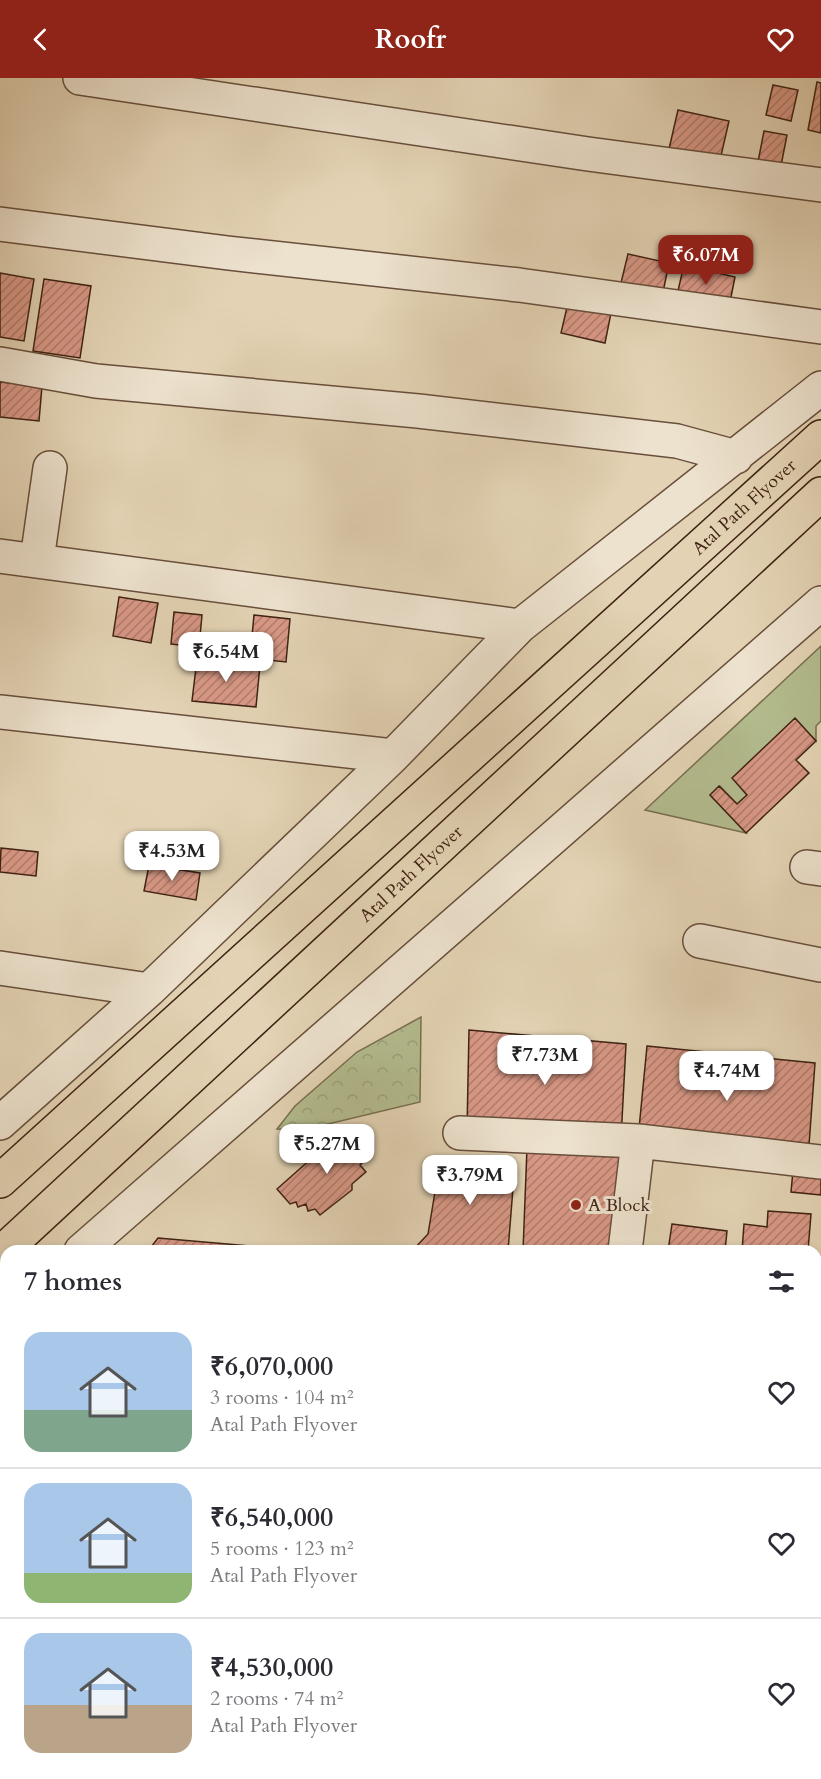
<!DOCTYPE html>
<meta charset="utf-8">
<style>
body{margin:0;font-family:Cardo,serif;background:#f7f7f7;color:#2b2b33;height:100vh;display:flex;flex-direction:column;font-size:22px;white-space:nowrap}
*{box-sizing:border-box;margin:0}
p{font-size:20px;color:#7c7c81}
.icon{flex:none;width:33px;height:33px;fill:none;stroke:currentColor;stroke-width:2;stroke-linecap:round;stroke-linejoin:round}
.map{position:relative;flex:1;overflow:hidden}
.side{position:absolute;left:0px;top:1167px;width:822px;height:534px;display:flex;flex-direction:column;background:#fff;border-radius:18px 18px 0 0;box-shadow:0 3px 9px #0003}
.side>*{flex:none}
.price{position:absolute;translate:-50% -51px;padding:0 14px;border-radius:12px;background:#fff;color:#222;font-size:20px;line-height:39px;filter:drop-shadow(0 2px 3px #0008)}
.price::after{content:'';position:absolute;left:50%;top:36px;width:18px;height:14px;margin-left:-9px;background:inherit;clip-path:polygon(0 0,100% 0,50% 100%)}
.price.on{background:#8f2418;color:#fff}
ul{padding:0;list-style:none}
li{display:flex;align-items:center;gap:18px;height:150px;padding:0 24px}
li+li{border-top:2px solid #e1e1e2}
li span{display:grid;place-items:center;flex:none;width:168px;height:120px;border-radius:18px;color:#555}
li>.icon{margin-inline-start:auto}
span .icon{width:72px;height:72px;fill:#fffc;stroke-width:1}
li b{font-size:26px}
h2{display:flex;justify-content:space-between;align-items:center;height:72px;padding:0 24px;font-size:26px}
header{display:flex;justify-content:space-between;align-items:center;height:78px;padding:0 24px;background:#8f2418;color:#fff;font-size:27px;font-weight:800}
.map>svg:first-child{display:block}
</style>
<header><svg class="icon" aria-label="back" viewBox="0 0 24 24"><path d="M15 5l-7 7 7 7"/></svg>Roofr<svg class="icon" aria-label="heart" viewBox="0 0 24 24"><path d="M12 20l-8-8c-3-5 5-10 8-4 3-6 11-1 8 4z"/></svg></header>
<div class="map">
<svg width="821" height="1701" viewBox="0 0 821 1701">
<defs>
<pattern id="park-crowns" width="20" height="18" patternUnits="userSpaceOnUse" patternTransform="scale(1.5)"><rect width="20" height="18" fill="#b3bc8e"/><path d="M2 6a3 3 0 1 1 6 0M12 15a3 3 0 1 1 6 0" fill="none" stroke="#9ba17a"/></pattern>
<pattern id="building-hatch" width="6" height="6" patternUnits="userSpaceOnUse" patternTransform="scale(1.5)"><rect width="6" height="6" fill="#d89886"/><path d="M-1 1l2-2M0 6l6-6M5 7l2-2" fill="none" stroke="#b17c6c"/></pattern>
</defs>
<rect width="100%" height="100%" fill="#e3d3b4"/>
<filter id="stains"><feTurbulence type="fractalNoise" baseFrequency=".00333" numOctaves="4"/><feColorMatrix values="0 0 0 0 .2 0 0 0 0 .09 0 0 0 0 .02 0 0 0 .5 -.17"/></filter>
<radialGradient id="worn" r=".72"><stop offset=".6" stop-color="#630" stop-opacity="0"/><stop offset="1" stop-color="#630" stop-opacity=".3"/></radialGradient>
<path fill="#b3bc8e" stroke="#796f50" stroke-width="1.5" d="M821 568V643L816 648V663L795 641 733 700 747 717 737 726 720 708 710 717 746 755 645 732Z"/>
<path fill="url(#park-crowns)" stroke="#796f50" stroke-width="1.5" d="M421 939 420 1024 303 1052 277 1051 295 1028 357 974Z"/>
<path fill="url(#building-hatch)" stroke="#3f2213" stroke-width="1.5" d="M817 4 821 5V55L808 52Z
M773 7 798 12 791 43 766 37Z
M678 32 729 43 720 82 669 71Z
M764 53 787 57 780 93 757 89Z
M628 176 669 185 662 219 620 209Z
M684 187 735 199 729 229 677 217Z
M0 195 34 201 24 263 0 259Z
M44 201 91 208 80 280 33 273Z
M568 225 611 235 605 265 561 255Z
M0 304 42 308 39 343 0 339Z
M119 519 158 525 151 565 113 558Z
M174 534 202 537 199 569 171 566Z
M254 537 290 541 286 584 250 580Z
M197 581 260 587 256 629 192 623Z
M795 640 816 663 796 682 809 695 746 755 710 717 719 708 737 726 747 717 732 700Z
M1 770 38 774 36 798 0 794Z
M149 787 200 795 196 822 144 813Z
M469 952 626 966 621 1061 467 1052Z
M647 968 815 985 808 1081 638 1061Z
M348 1048 354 1054 350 1058 368 1079 360 1087 366 1094 352 1106V1112L320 1137 315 1131 308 1133 306 1126 298 1129 296 1124 290 1126 277 1111Z
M527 1070 633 1080 623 1173H523Z
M457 1079 515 1085 508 1173H412L428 1156 436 1108 433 1095 426 1094 429 1082 447 1086Z
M794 1082 821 1084V1117L791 1114Z
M768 1133 811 1136 808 1173H742L744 1146 767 1149Z
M672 1146 727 1153 725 1173H668Z
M158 1160 263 1169 262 1173H148Z
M816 1181H821V1227H816V1232Z
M0 1401 6 1402V1475L0 1474Z
M816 1464 821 1465V1508L816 1507Z
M0 1489 6 1490 0 1530Z
M816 1567H821V1646L816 1645Z
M0 1596 6 1597V1655L0 1654Z
M34 1695H104L105 1701H35Z
M121 1695H168L170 1701H122Z
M224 1695H279V1701H224Z
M280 1695H323L322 1701H279Z
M327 1695H359L360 1701H326Z"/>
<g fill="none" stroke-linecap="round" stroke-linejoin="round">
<defs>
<path id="minor" d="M80 0 588 76 821 107
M0 146 228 175 519 207 821 249
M0 286 96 303 418 333 677 363 736 379
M0 478 520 548
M37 482 50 390
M0 634 393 678
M807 789 821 791
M700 863 821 887
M0 890 149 912
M0 1045 149 912 393 678 520 548 821 310
M460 1055 638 1063 821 1084
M81 1173 821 525
M625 1173 638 1063
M0 1244 6 1239
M816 1308 821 1309
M0 1383 6 1384
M816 1453 821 1454
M0 1576 6 1577
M816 1693 821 1692
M669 1701 776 1695"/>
<g id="major">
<path id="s1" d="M0 1103 821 359"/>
<path id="s2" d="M0 1176 821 416"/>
</g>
</defs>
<use href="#minor" stroke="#684e3b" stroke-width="36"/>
<use href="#major" stroke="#3f2213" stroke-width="36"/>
<use href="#minor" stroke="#ede2ce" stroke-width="33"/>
<use href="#major" stroke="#e3d3b4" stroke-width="33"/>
</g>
<circle fill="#8f2418" stroke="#ede2ce" stroke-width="2" cx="576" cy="1127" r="6"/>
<g text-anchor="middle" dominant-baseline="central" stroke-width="6" stroke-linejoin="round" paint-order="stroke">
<g font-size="18" fill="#3f2213" stroke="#ede2ce">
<text stroke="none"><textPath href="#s1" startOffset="1004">Atal Path Flyover</textPath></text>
<text stroke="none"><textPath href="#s2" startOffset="560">Atal Path Flyover</textPath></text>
</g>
<g font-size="18" fill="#3f2213" stroke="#ede2ce" text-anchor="start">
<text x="588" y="1127">A Block</text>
</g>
</g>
<rect width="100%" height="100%" filter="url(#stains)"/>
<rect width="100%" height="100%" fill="url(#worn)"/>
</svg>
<b class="price on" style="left:706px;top:208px">₹6.07M</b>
<b class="price" style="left:226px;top:605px">₹6.54M</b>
<b class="price" style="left:172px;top:804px">₹4.53M</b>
<b class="price" style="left:545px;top:1008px">₹7.73M</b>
<b class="price" style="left:727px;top:1024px">₹4.74M</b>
<b class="price" style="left:327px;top:1097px">₹5.27M</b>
<b class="price" style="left:470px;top:1128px">₹3.79M</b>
<section class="side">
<h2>7 homes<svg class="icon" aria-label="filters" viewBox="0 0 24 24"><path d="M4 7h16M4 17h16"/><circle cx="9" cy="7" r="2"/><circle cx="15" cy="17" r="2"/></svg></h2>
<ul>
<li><span style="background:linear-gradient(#a9c7e8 65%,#7fa58c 0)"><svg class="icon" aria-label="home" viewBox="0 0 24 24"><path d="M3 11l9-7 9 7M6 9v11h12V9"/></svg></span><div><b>₹6,070,000</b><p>3 rooms · 104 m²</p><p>Atal Path Flyover</p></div><svg class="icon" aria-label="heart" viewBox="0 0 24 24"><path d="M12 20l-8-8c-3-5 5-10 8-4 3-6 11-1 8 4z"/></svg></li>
<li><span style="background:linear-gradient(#a9c7e8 75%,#8fb573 0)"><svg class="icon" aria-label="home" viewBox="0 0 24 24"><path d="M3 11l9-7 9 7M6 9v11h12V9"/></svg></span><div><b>₹6,540,000</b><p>5 rooms · 123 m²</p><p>Atal Path Flyover</p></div><svg class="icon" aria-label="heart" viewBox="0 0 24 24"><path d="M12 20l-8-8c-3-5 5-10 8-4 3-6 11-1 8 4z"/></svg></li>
<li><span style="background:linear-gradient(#a9c7e8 60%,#b9a48a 0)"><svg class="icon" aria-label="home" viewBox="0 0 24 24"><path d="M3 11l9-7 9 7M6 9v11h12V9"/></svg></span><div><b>₹4,530,000</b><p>2 rooms · 74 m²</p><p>Atal Path Flyover</p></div><svg class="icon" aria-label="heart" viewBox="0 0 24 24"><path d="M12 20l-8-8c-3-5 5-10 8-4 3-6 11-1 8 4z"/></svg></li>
</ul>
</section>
</div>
